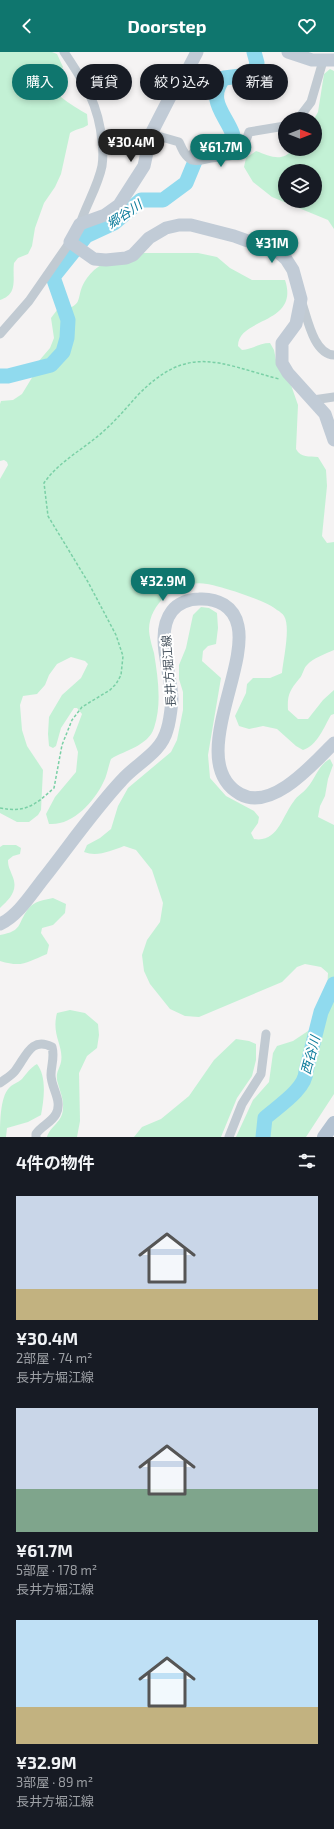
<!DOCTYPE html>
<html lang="ja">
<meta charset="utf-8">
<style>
body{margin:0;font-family:"Exo 2","Noto Sans JP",sans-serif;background:#20242c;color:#f1f3f6;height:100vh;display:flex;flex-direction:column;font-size:15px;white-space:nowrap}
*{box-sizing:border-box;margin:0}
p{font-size:13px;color:#9ea1a6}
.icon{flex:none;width:22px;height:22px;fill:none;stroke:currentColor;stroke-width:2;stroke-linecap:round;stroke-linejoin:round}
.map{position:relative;height:1085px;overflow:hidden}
.side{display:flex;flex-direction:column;background:#171b24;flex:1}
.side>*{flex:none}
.top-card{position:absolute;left:12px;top:12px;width:310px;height:36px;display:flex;gap:8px}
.needle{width:26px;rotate:90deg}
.tools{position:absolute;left:278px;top:60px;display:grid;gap:8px}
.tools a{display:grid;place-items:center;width:44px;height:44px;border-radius:50%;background:#171b24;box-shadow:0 2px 6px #0003;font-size:20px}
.price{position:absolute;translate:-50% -34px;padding:0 9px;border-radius:14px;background:#0f766e;color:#fff;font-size:13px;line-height:26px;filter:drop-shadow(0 1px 2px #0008)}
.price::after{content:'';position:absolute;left:50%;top:24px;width:12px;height:9px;margin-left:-6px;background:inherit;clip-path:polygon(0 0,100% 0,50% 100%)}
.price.active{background:#222;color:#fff}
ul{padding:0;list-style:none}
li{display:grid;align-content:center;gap:8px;height:212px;padding:0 16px}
li span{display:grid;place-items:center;height:124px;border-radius:0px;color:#555}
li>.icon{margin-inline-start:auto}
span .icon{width:72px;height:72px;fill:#fffc;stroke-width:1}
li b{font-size:17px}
h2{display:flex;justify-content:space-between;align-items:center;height:48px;padding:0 16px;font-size:17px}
.pill{padding:0 14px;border-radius:18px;background:#171b24;box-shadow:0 2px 6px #0003;font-size:14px;line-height:36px}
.pill.active{background:#0f766e;color:#fff}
header{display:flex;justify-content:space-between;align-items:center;height:52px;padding:0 16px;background:#0f766e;color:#fff;font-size:18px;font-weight:700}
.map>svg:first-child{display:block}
</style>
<header><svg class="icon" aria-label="back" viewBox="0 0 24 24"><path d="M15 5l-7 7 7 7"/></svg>Doorstep<svg class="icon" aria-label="heart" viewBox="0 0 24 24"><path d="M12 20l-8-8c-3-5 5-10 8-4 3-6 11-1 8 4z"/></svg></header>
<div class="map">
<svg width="334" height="1085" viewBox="0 0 334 1085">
<rect width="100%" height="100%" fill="#f5f3f3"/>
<path fill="#c3f1d5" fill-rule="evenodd" d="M0 0H52L57 2 63 15 61 19 53 17 46 20C45 38 73 54 87 62L88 73C82 77 75 77 70 81L61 122 55 135 44 151 35 176 32 194 28 202 18 206 14 211C12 226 19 242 0 248Z
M330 17 334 19V177L328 168 272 145 253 130 244 115 246 106 256 99C270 104 282 111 293 97H315L314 67 318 60 324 22ZM285 119H315V149H285Z
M126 201H198L217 205 230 216 252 228H285C300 273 238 265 238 294L242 298C253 297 259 291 270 291L274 298 277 313 291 333 298 353 296 397C301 406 309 404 318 405L326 418 327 434 322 484 327 491 334 490V598C325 602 313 606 307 613 303 617 303 623 299 627 290 638 287 643 288 658L298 667H308L323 648 334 638V662L331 663C324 675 317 694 303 698L296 694 277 677 263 674 249 677 239 674 235 664 246 641 247 632 253 626H270L282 621C283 608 291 575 284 564 283 562 279 559 277 558 267 549 221 534 207 532 180 527 150 549 149 577 149 584 152 594 154 601 158 626 162 652 154 676 148 694 125 698 111 707 108 715 107 724 103 731 94 750 72 774 49 772L46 762 55 745 76 720 78 700 73 686 82 662 77 656H74L61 676 56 694 53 696 49 694 48 682 49 665 62 643 81 626 88 612 85 609 71 605 57 612 49 623 45 633 37 642 23 644 20 653 22 678 27 694 43 718 41 758 38 763 29 770H17L0 761V427L8 413 7 410 4 408 0 409V352L1 349 13 348 22 342 33 324 38 310 50 296 54 286 51 266 57 258C88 255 73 245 87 226 96 213 112 207 126 201Z
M201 555 209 556 217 561 218 576 216 592 208 594 203 599 202 609 221 626 208 703 210 726 226 744 254 759 259 765 258 771 251 781 254 787C278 791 282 764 294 749 297 744 303 741 307 736 316 726 318 713 330 707L333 713 328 727 325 744 320 754 318 765 334 773V1042L306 1085H236L253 1048 269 1030 273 1001 277 994 293 989 311 977 327 938 328 921 321 915 305 912 297 915 282 930 199 965 185 964 170 957 150 932 144 919 142 903 147 888 160 870 163 851 152 818 136 798 124 794C111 799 97 805 84 800L87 793 100 786 111 777 118 754 128 736 171 700 177 688 183 658V640L179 627V613L186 596 193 563Z
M3 793H16L21 796 20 802 13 804 8 808C8 815 10 817 12 823 19 838 10 847 0 856V795Z
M53 846 66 852 65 861 53 873 42 876 41 881 49 893 47 902C27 910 23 916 0 909V883C23 879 17 872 28 857 34 849 44 848 53 846Z
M70 958 85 961 98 972 99 983 97 996 87 1004 79 1021 80 1069 77 1085H47C50 1074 63 1070 63 1056 64 1047 59 1037 57 1028 56 1020 59 1018 61 1010 64 994 51 983 57 961Z
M236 987 249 989 256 992V1008L252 1024 237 1046 221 1085H134L142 1075 161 1067 189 1044 214 1008Z
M37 1012C47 1025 44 1047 41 1063L28 1070 7 1076 6 1085H0C0 1072 0 1045 9 1036 12 1032 18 1031 22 1027 27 1021 30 1016 37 1012Z"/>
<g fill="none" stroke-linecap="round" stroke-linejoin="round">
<path stroke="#90daee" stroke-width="15" d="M0 324H8L51 313 63 300 67 286 68 268 53 225 86 184 114 171 141 148H163L186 131 198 102 234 97C239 71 201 53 224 26L241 24 255 17 257 11 254 0
M263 1085 265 1066C277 1055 306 1037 306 1019L321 960 334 932"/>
<path stroke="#7ad0a6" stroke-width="1.5" stroke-dasharray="3 2" stroke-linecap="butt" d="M0 756C26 761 35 753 54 736L62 693 72 668 82 655 110 638 116 632 121 623 123 604 116 583 88 530 48 464 44 431C60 408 86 396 106 377 117 367 127 355 137 344 188 291 218 311 279 327"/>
<path stroke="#c1cad2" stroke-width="9" d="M64 0C84 30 99 52 102 90 103 97 103 107 102 114 98 134 86 153 80 172
M298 67 311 50 323 9
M151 82 179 90C182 97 185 105 192 108 199 110 204 107 211 106 222 104 231 106 242 100L249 80 285 74
M190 106C195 95 203 94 214 91
M301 248C307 264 313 302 334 303
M0 282 29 249 70 190
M313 348 334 345
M0 1031C5 1027 11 1024 15 1019 26 1005 31 984 52 995 55 1005 51 1013 51 1023 51 1036 63 1049 56 1062 51 1071 41 1074 36 1082V1085
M229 1085 242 1052 261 1022 266 982"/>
<path stroke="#c1cbd6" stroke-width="13" d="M197 0 185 23 172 41 151 82 144 114 119 153 105 163 80 172 70 190 94 207 106 208 126 206 133 203 149 186 166 176 179 173H191L234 184 278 200 286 207 293 218 301 247 296 272 282 291V311L288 321 325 362 334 388
M288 0 312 8H334
M0 872C18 864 32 841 44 826 70 793 94 758 122 728 137 711 161 701 167 678 170 669 171 658 172 648 172 622 154 582 172 559 178 551 189 547 199 547 217 546 234 554 238 574 248 619 187 712 240 742 272 760 314 711 334 691"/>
<path stroke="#b3c2d1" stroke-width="14" d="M324 1085 334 1071"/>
</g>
<g text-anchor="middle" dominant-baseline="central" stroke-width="4" stroke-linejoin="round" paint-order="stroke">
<g font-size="12" fill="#4a5661" stroke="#fff">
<text transform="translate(168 619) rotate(-94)">長井方堀江線</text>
</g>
<g font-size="13" font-style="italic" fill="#0c7c9b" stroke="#fff">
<text transform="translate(124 162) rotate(-34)">郷谷川</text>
<text transform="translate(310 1003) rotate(-75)">西谷川</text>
</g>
</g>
</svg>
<div class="tools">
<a><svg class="needle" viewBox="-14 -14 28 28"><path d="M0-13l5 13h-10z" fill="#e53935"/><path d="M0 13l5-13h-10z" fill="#9ea1a6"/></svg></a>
<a><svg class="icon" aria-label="layers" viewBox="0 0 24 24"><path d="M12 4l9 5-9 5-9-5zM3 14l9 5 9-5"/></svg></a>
</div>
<b class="price active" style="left:131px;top:111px">¥30.4M</b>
<b class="price" style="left:221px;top:116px">¥61.7M</b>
<b class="price" style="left:272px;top:212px">¥31M</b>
<b class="price" style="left:163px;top:550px">¥32.9M</b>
<div class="top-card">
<a class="pill active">購入</a>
<a class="pill">賃貸</a>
<a class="pill">絞り込み</a>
<a class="pill">新着</a>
</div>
</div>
<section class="side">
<h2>4件の物件<svg class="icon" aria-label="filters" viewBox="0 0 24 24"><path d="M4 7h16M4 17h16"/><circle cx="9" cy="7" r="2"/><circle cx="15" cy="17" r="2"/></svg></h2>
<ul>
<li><span style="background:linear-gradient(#c9d6e8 75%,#c2b280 0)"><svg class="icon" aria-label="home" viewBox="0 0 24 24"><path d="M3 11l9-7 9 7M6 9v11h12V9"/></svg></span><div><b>¥30.4M</b><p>2部屋 · 74 m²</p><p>長井方堀江線</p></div></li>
<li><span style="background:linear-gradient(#c9d6e8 65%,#7fa58c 0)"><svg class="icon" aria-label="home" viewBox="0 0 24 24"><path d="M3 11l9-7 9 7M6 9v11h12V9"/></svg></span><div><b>¥61.7M</b><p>5部屋 · 178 m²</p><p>長井方堀江線</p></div></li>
<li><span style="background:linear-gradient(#bfe0f5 70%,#c2b280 0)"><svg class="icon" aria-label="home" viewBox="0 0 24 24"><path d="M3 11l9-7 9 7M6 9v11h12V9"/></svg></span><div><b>¥32.9M</b><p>3部屋 · 89 m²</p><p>長井方堀江線</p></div></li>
</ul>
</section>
